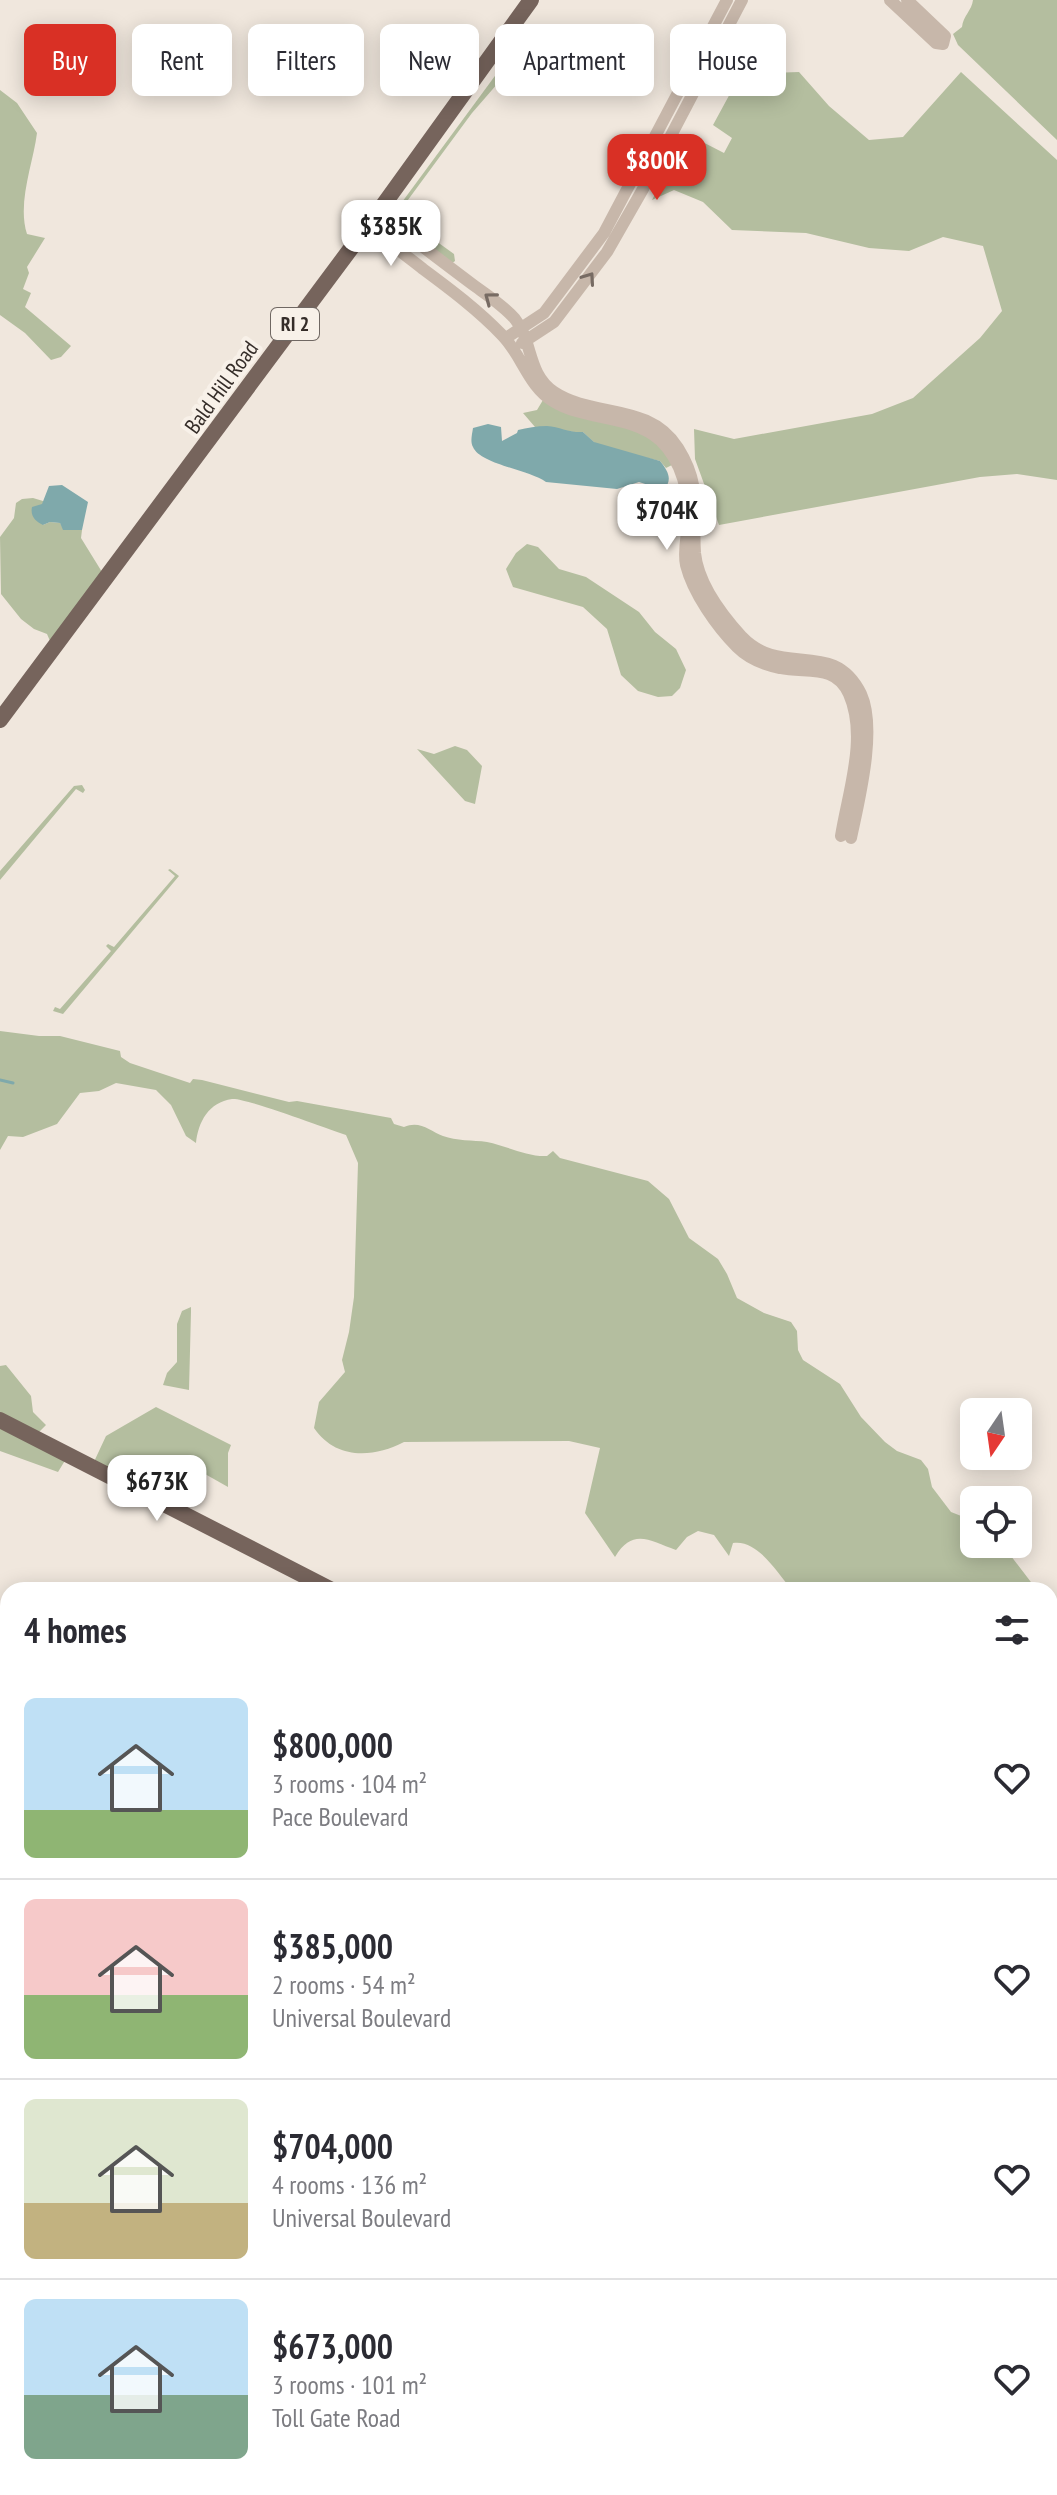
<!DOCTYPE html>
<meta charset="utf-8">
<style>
body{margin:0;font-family:"PT Sans Narrow",sans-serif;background:#f7f7f7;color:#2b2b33;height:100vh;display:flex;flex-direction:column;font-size:30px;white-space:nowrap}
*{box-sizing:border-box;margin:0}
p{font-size:26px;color:#7c7c81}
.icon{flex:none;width:44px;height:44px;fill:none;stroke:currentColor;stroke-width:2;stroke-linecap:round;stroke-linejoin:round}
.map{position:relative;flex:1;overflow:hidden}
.side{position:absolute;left:0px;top:1582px;width:1058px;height:914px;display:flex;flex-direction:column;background:#fff;border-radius:24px 24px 0 0;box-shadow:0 4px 20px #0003}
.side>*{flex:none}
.hud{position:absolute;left:24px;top:24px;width:1010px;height:72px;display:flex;gap:16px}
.needle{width:52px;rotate:193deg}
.fabs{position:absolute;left:960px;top:1398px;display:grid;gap:16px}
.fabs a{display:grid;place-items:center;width:72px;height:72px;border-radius:12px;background:#fff;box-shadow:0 4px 20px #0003;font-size:40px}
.price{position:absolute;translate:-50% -68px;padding:0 18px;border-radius:16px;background:#fff;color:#222;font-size:26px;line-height:52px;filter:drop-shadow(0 2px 4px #0008)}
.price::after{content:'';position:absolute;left:50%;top:48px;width:24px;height:18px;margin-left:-12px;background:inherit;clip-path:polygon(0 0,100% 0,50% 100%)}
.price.active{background:#d93025;color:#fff}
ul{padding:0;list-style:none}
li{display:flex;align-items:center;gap:24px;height:200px;padding:0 24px}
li+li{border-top:2px solid #e1e1e2}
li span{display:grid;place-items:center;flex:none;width:224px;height:160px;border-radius:12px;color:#555}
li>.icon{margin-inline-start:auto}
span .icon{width:96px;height:96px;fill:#fffc;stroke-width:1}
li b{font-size:34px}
h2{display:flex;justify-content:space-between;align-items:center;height:96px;padding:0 24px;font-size:34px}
.tag{padding:0 28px;border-radius:12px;background:#fff;box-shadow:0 4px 20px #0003;font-size:28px;line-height:72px}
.tag.active{background:#d93025;color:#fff}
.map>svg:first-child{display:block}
</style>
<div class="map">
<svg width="1057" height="2495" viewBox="0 0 1057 2495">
<rect width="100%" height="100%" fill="#f0e7dd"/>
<path fill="#b4be9f" d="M973 0H1057V140L958 45 953 34 962 27C963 16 972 10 973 0Z
M536 28 537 38 472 113 402 208 404 218 454 254 455 261 451 264 394 220V213L525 35Z
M751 55 770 73 799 72 829 106 869 140 903 137 961 72 1057 160V480L1017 474 980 477 719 525 695 459 694 429 734 439 872 414 913 398 980 338 1002 311 983 246 943 237 909 251 869 248 806 233 732 230 703 202 674 190 652 200 687 134 724 153 732 138 713 125Z
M0 90 17 103 37 133C33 164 17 203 27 234L45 238 27 267 29 273 23 289 31 293 25 307 71 346 61 357 51 360 25 333 0 315Z
M549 390 640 418 678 462 666 468 660 461 598 446 583 432C566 433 552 426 535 427L523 413 537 410Z
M33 498 43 501V525L50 522 60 523 64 530H82L81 538 102 572 53 648 47 634 34 629 21 619 1 594 0 537 14 518 16 503 22 499Z
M527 544 538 547 559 569 586 577 639 612 655 632 676 649 686 670 680 688 672 696 658 697 638 691 621 675 607 629 583 607 513 587 506 569 516 553Z
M455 746 467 750 482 766 475 804 465 801 417 749 434 754Z
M82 785 85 790 83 793 76 789 0 880V871L74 786Z
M170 869 179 876 63 1014 53 1011 55 1007 60 1009 111 951 106 946 108 944 114 947 175 876 168 870Z
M0 1031 39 1036H60L120 1051 121 1057 130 1063 190 1083 193 1079 202 1080 289 1102 297 1101 391 1118 394 1124 404 1127C420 1120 430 1131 443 1136 456 1141 473 1140 487 1142 507 1146 527 1157 547 1156L553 1151 560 1158 648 1181 669 1199 689 1238 718 1259 727 1274 737 1298 764 1313 791 1322 797 1331 798 1350 803 1360 840 1384 861 1417 885 1442 897 1451 921 1460 928 1469 932 1487 951 1512 974 1521V1544H995L1011 1556 1037 1590H792C777 1573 758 1539 733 1543L729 1556 714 1535 698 1531 687 1537 676 1550C650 1541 633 1527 615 1557L585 1513 600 1448 569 1441 404 1442C373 1458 336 1460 314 1428L319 1402 345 1372 342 1360 349 1332 354 1297 358 1163 346 1135C328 1129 244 1097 232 1099 209 1102 198 1122 196 1143L186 1136 171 1105 156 1090 116 1083 99 1091 80 1093 57 1124 23 1137 8 1136 0 1150Z
M191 1307V1312L189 1390 163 1385 167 1373 177 1362V1324L182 1311Z
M6 1365 31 1396 33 1412 46 1425 35 1436 69 1454 58 1472 0 1451V1366Z
M156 1407 231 1445 228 1453V1487L205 1474H193L187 1482 176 1488 168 1504 92 1466 106 1436Z
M220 2488H279C291 2492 310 2488 324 2488L320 2495H217Z
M412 2488H800L822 2495H407Z"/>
<path fill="#7fa9ab" d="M488 424 501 427 502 441 517 433 518 430C527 428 537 426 547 426 560 427 570 433 583 432L594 442 660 461C668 471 673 479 664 490L639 482 617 489 546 482C529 470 480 464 473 447 470 442 472 435 473 428Z
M62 485 88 502 82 530H63L60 523 50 522 43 525C36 521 30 517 32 507L42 504 49 486Z
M1050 2469 1057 2472V2495L1039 2492 1031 2495H822L800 2488H1050Z"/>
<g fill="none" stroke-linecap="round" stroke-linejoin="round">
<path stroke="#7fa9ab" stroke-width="3" d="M0 1080 13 1083"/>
<path stroke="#c7b7aa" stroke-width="12" d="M890 0 936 43 943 44 945 36 907 0
M370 220 389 223 400 229C424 248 448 266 472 284 487 295 503 305 515 319 533 341 527 374 554 392 593 418 649 402 678 448 703 488 692 511 695 553 698 583 722 615 742 637 782 679 833 637 861 694 877 729 859 800 851 838
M370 220C386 243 402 252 423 269 450 289 478 310 502 335 522 355 528 386 553 401 585 421 631 414 660 440 682 461 690 494 688 523 687 537 683 551 686 565 693 593 717 627 737 647 748 658 765 665 780 668 806 674 835 663 849 694 868 737 848 792 841 836
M506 338 544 313 604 233 727 0
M522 343 554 322 607 252 643 189 742 0
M0 2069 8 1968
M1050 2121 1057 2125
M1050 2173 1057 2141
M0 2212 8 2220
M1050 2323H1057
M70 2495 71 2488
M172 2495 173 2488"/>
<path stroke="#76645c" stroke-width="16" d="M0 720 384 204 531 0
M0 1420 332 1590
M1050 1815 1057 1816
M1050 1887 1057 1892
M0 2149 8 2141"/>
</g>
<defs><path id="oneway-chevron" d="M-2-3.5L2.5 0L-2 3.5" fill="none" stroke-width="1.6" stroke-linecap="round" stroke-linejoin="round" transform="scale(2)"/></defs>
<g stroke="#776b63">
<use href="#oneway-chevron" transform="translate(589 278) rotate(-55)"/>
<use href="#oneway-chevron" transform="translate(490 298) rotate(-143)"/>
</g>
<g text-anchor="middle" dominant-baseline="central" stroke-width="8" stroke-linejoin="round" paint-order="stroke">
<rect fill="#f8f1e9" stroke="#706863" stroke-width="2" x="271" y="308" width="48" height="32" rx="6"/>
<g font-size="20" font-weight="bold" fill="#352d29">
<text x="295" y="324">RI 2</text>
</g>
<g font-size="22" fill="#352d29" stroke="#f8f1e9">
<text transform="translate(221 387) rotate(-54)">Bald Hill Road</text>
</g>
</g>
</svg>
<div class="fabs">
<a><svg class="needle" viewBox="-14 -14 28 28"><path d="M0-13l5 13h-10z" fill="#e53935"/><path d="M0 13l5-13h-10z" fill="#7c7c81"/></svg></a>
<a><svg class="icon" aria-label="locate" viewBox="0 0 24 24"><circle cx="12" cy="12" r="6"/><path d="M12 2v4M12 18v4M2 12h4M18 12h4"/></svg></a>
</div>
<b class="price active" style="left:657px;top:202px">$800K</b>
<b class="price" style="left:391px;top:268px">$385K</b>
<b class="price" style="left:667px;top:552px">$704K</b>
<b class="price" style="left:157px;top:1523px">$673K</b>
<div class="hud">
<a class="tag active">Buy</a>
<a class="tag">Rent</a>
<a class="tag">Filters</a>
<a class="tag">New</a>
<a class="tag">Apartment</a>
<a class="tag">House</a>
</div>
<section class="side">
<h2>4 homes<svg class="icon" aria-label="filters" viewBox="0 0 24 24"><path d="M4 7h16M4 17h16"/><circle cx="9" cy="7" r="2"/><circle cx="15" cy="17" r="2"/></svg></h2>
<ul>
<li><span style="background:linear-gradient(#bfe0f5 70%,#8fb573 0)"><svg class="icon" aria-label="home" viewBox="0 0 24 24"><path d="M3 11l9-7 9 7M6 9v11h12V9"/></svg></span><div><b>$800,000</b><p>3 rooms · 104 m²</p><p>Pace Boulevard</p></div><svg class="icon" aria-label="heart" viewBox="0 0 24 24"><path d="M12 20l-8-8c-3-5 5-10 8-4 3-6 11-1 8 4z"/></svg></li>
<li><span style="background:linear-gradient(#f6c9c9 60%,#8fb573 0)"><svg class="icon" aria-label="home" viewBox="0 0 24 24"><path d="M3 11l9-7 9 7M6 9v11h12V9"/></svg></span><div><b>$385,000</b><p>2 rooms · 54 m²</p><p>Universal Boulevard</p></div><svg class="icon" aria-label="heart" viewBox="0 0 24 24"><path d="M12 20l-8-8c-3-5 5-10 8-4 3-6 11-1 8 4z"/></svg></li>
<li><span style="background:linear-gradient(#dfe7d0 65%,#c2b280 0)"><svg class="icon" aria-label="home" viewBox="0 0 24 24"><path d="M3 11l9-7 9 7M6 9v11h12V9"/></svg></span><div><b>$704,000</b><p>4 rooms · 136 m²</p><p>Universal Boulevard</p></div><svg class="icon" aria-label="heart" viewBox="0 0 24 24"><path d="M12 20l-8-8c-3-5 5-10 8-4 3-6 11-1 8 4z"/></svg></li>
<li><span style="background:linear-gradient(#bfe0f5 60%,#7fa58c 0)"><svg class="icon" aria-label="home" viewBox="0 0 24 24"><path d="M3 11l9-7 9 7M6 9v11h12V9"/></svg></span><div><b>$673,000</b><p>3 rooms · 101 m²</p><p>Toll Gate Road</p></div><svg class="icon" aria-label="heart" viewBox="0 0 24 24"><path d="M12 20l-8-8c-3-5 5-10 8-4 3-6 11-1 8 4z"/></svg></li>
</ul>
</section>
</div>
